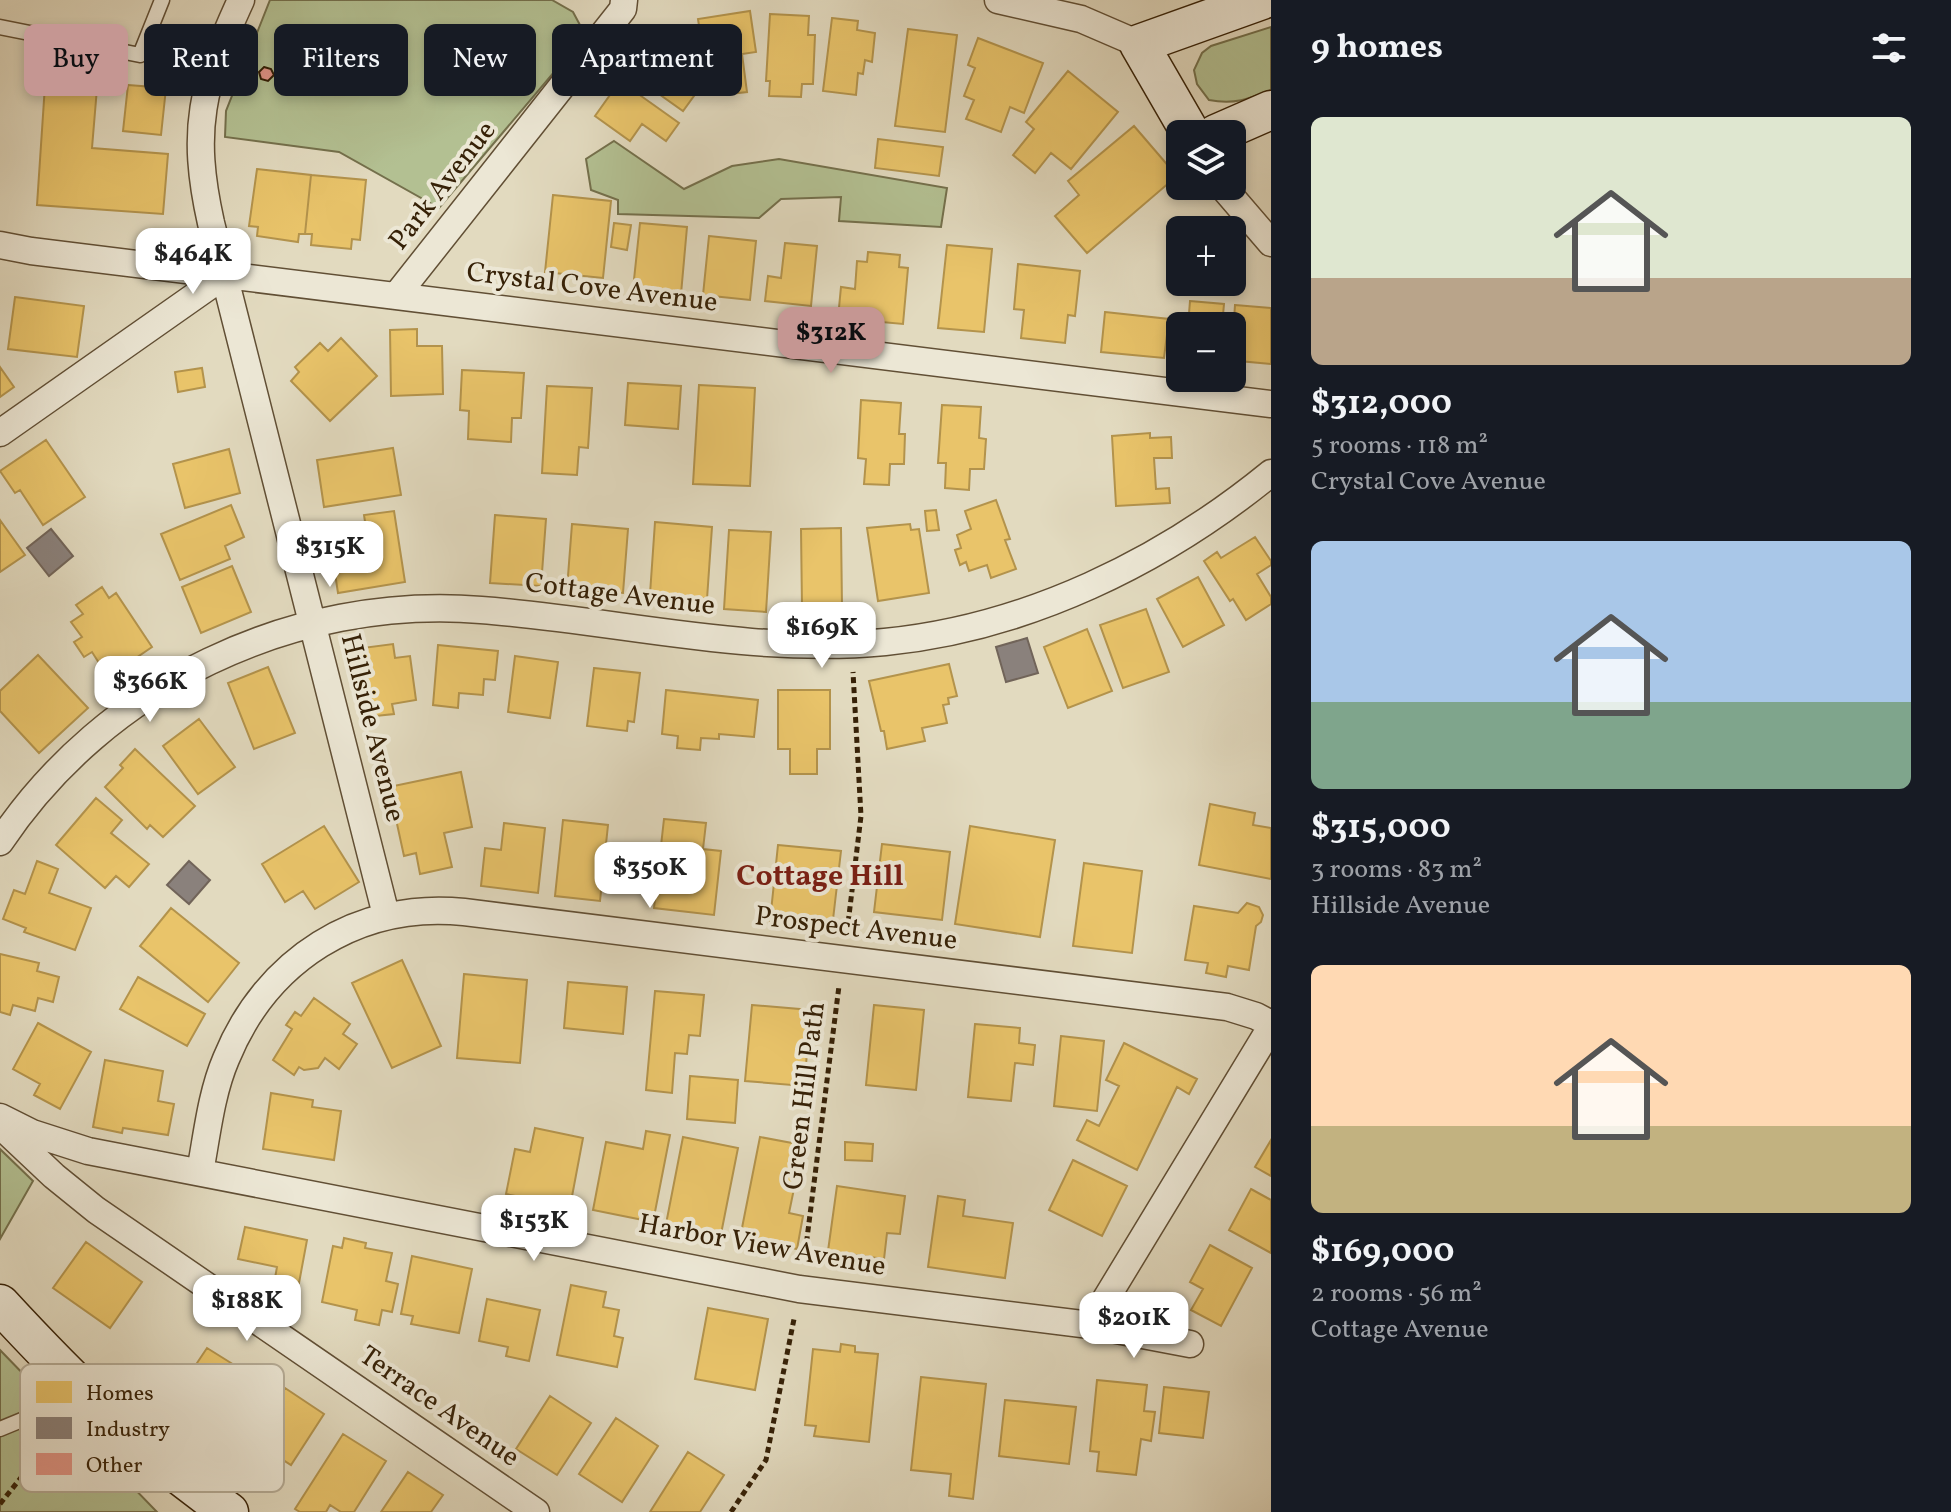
<!DOCTYPE html>
<meta charset="utf-8">
<style>
body{margin:0;font-family:Vollkorn,serif;background:#20242c;color:#f1f3f6;height:100vh;display:flex;flex-direction:column;font-size:30px;white-space:nowrap}
*{box-sizing:border-box;margin:0}
p{font-size:26px;color:#9ea1a6}
.icon{flex:none;width:44px;height:44px;fill:none;stroke:currentColor;stroke-width:2;stroke-linecap:round;stroke-linejoin:round}
.map{position:relative;flex:1;overflow:hidden}
.drawer{display:flex;flex-direction:column;background:#171b24;width:680px}
.drawer>*{flex:none}
.banner{position:absolute;left:24px;top:24px;width:760px;height:72px;display:flex;gap:16px}
.tools{position:absolute;left:1166px;top:120px;display:grid;gap:16px}
.tools a{display:grid;place-items:center;width:80px;height:80px;border-radius:12px;background:#171b24;box-shadow:0 4px 12px #0003;font-size:40px}
.price{position:absolute;translate:-50% -68px;padding:0 18px;border-radius:16px;background:#fff;color:#222;font-size:26px;line-height:52px;filter:drop-shadow(0 2px 4px #0008)}
.price::after{content:'';position:absolute;left:50%;top:48px;width:24px;height:18px;margin-left:-12px;background:inherit;clip-path:polygon(0 0,100% 0,50% 100%)}
.price.selected{background:#c59692;color:#111}
ul{padding:0;list-style:none}
li{display:grid;align-content:center;gap:16px;height:424px;padding:0 40px}
li span{display:grid;place-items:center;height:248px;border-radius:12px;color:#555}
li>.icon{margin-inline-start:auto}
span .icon{width:144px;height:144px;fill:#fffc;stroke-width:1}
li b{font-size:34px}
h2{display:flex;justify-content:space-between;align-items:center;height:96px;padding:0 40px;font-size:34px}
.tag{padding:0 28px;border-radius:12px;background:#171b24;box-shadow:0 4px 12px #0003;font-size:28px;line-height:72px}
.tag.selected{background:#c59692;color:#111}
main{display:flex;flex:1;min-height:0}
.map>svg:first-child{display:block}
</style>
<main>
<div class="map">
<svg width="1271" height="1512" viewBox="0 0 1271 1512">
<rect width="100%" height="100%" fill="#e2dabf"/>
<filter id="stains"><feTurbulence type="fractalNoise" baseFrequency=".0025" numOctaves="4"/><feColorMatrix values="0 0 0 0 .2 0 0 0 0 .09 0 0 0 0 .02 0 0 0 .5 -.17"/></filter>
<radialGradient id="worn" r=".72"><stop offset=".6" stop-color="#630" stop-opacity="0"/><stop offset="1" stop-color="#630" stop-opacity=".3"/></radialGradient>
<path fill="#b3c092" stroke="#74704c" stroke-width="2" d="M270 0H552L573 12 581 27 577 45 439 208 339 152 225 137 226 111Z
M1271 27V90C1249 99 1234 105 1209 100L1197 84 1194 70 1202 53 1211 46Z
M614 141 684 189 732 166 779 159 947 188 941 227 839 221 841 197 781 199 759 218 618 214V200L591 190 586 159Z
M0 1149 33 1181 0 1239Z
M0 1350 157 1512H0Z"/>
<path fill="#e9c46a" stroke="#b3934c" stroke-width="2" d="M750 11 756 52 742 54 747 92 721 95 716 58 704 59 698 19Z
M770 14 809 16 808 35H815L813 84H802L801 97 769 96 770 81H766Z
M832 18 858 21 857 30 875 33 872 62 865 60 863 74 858 73 856 95 823 91Z
M908 29 957 35 945 132 895 126Z
M658 30 676 42 670 51 707 78 683 111 628 72Z
M978 38 1043 63 1024 113 1010 107 1001 132 966 119 974 100 964 96 975 68 968 65Z
M1068 71 1118 112 1071 169 1051 153 1035 173 1013 155 1034 129 1026 122Z
M620 81 679 123 666 141 642 124 630 141 595 116Z
M45 85 97 88 92 148 168 154 163 214 37 205Z
M128 85 166 88 161 135 123 131Z
M1134 126 1177 176 1087 253 1055 216 1079 195 1068 181Z
M878 139 943 147 939 176 875 168Z
M257 169 311 175 305 234H299L298 242 257 236 258 227 249 226Z
M311 175 366 180 360 240 352 239 351 249 311 245 312 234H305Z
M553 195 611 201 603 278 545 272Z
M614 223 631 225 627 250 611 247Z
M640 223 687 227 681 294 633 289Z
M709 236 756 241 750 300 703 295Z
M785 243 817 246 811 306 765 301 768 276 781 278Z
M947 245 992 249 984 332 938 328Z
M868 252 900 255 899 267 908 268 903 324 838 318 841 287 855 289 857 261 867 262Z
M1018 264 1080 271 1075 316 1068 315 1065 343 1021 338 1024 310 1014 309Z
M15 297 84 306 77 357 8 349Z
M1190 301 1224 304 1222 326H1188Z
M1235 305 1271 308V364L1239 361 1242 321 1234 320Z
M1105 312 1169 319 1164 358 1101 352Z
M417 329V346H442L443 394 391 396 390 330Z
M341 338 377 376 330 421 291 381 299 372 295 367 320 343 328 351Z
M0 367 14 387 0 397Z
M202 368 205 387 178 392 175 372Z
M462 370 524 373 521 418H512L511 442 468 439 469 411 460 410Z
M628 383 681 386 678 429 625 425Z
M699 385 755 388 750 486 693 484Z
M547 386 592 388 588 448 579 447 577 475 542 473Z
M861 400 901 403 899 434H905L904 464H890L889 485 864 484 866 459 858 458Z
M942 405 981 407 979 438 986 439 984 469H970L969 490 945 488 946 463H938Z
M1150 433V438L1171 437 1172 458H1154L1156 489 1169 488 1170 503 1116 506 1112 436Z
M46 440 85 497 43 525 20 490 15 493 0 471Z
M393 448 401 495 324 507 317 460Z
M229 449 240 493 185 508 173 464Z
M996 500 1010 539 1005 540 1016 569 991 578 987 565 969 571 966 562 960 565 955 550 961 548 957 535 971 529 965 511Z
M231 505 244 537 225 546 230 559 180 580 161 534Z
M936 510 939 530 927 531 925 511Z
M394 511 405 582 338 593 329 534 366 528 364 515Z
M495 515 546 519 541 586 490 583Z
M0 520 25 555 0 572Z
M655 522 712 527 707 599 650 594Z
M572 524 628 529 623 593 567 589Z
M910 524 911 530 919 529 929 593 878 601 867 528Z
M841 528 842 607H802L801 529Z
M729 530 771 532 766 612 724 609Z
M1255 537 1271 561V565L1257 574 1271 597V604L1246 620 1233 599 1230 601 1204 561 1217 552 1221 558Z
M232 566 251 612 201 633 182 587Z
M1198 577 1224 625 1183 647 1157 599Z
M102 587 109 598 116 593 152 647 108 677 92 652 84 657 74 642 82 637 71 622 83 614 76 605Z
M1146 609 1169 672 1123 688 1100 625Z
M1087 629 1112 691 1068 708 1044 647Z
M393 644 395 658 410 656 416 700 392 704 394 714 366 717 363 696 354 697 347 650Z
M438 645 498 651 495 680 484 679 483 695 459 693 458 708 433 705Z
M38 655 88 708 39 753 0 711V691Z
M515 656 558 662 550 718 508 712Z
M949 664 957 696 948 698 949 704 943 705 947 723 922 728 925 741 887 749 884 731H881L869 681Z
M268 667 295 733 254 749 228 683Z
M594 668 640 673 634 722 628 721 627 731 587 726Z
M666 690 758 700 754 737 719 734V739L701 738 700 750 677 748 678 736 662 734Z
M778 690H830V749H817V774H790V749H778Z
M199 719 235 767 198 794 163 746Z
M135 749 195 806 163 837 150 825 147 829 105 787 123 768 120 765Z
M461 772 472 827 444 833 452 867 420 874 416 853 404 856 389 787Z
M96 798 122 820 111 833 149 864 129 887 116 876 105 888 56 845Z
M1210 804 1255 813 1253 825 1271 828V879L1199 865Z
M664 819 706 823 703 849 721 851 714 915 654 908Z
M563 820 608 825 600 901 555 896Z
M504 823 545 828 538 893 481 886 485 848 501 850Z
M324 826 359 882 315 909 303 891 285 902 262 864Z
M970 826 1055 840 1040 937 955 924Z
M882 844 950 852 942 920 874 912Z
M778 845 841 851 832 928 770 921Z
M37 861 58 869 49 893 91 908 75 950 24 932 26 928 3 919 14 890 25 894Z
M1084 863 1142 871 1132 953 1073 946Z
M1247 903 1259 907 1263 915 1261 922 1256 926 1249 970 1228 966 1226 977 1206 973 1208 963 1185 960 1194 906 1238 913Z
M171 908 239 963 208 1002 140 946Z
M0 954 39 963 37 971 59 977 53 1002 38 998 35 1011 13 1005 10 1015 0 1012Z
M402 960 441 1046 392 1068 352 983Z
M464 974 527 980 520 1063 457 1058Z
M138 977 205 1014 187 1046 120 1009Z
M568 982 627 987 623 1034 564 1028Z
M655 991 704 995 700 1036 689 1035 687 1054 675 1053 672 1093 646 1090Z
M314 998 350 1024 343 1034 357 1044 339 1069 325 1058 318 1068 304 1070 299 1067 294 1075 273 1060 292 1029 286 1025 295 1012 301 1016Z
M752 1005 811 1010 804 1086 745 1081Z
M874 1005 924 1010 916 1090 866 1085Z
M38 1023 91 1052 60 1109 34 1095 40 1084 13 1069Z
M975 1024 1020 1028 1019 1043 1035 1045 1033 1065 1015 1063 1011 1101 968 1097Z
M1061 1036 1104 1041 1097 1111 1054 1106Z
M1124 1043 1197 1079 1189 1094 1177 1087 1137 1170 1077 1140 1087 1120 1099 1126 1119 1086 1106 1080Z
M105 1060 163 1071 158 1101 174 1104 168 1135 123 1128 122 1133 93 1127Z
M690 1076 738 1080 735 1123 687 1119Z
M271 1093 313 1100 312 1107 341 1111 334 1160 263 1149Z
M535 1128 583 1138 570 1207 506 1194 515 1149 530 1152Z
M646 1131 670 1135 653 1222 593 1210 606 1142 643 1149Z
M683 1137 738 1148 721 1234 666 1224Z
M760 1137 803 1145 789 1213 803 1216 797 1249 740 1238Z
M1271 1140V1176L1255 1167Z
M845 1142 873 1144 872 1161 845 1160Z
M1073 1160 1127 1186 1102 1236 1049 1210Z
M837 1186 905 1196 900 1234 887 1233 884 1259 828 1251Z
M1251 1189 1271 1200V1253L1229 1230Z
M938 1196 965 1200 963 1216 1013 1223 1005 1278 928 1267Z
M245 1227 307 1240 299 1283 275 1278 277 1267 238 1259Z
M344 1238 366 1243 365 1248 392 1253 386 1281 398 1284 392 1312 382 1310 379 1325 355 1320 357 1310 322 1302 333 1246 342 1248Z
M86 1242 142 1282 110 1328 53 1288Z
M1210 1245 1252 1268 1221 1326 1191 1310 1203 1289 1190 1282Z
M412 1256 472 1269 459 1333 411 1324 413 1316 401 1314Z
M571 1285 606 1292 603 1307 619 1310 614 1336 623 1338 617 1367 557 1355Z
M487 1299 540 1310 529 1361 506 1356 508 1347 479 1341Z
M708 1308 768 1319 755 1390 695 1379Z
M841 1344 855 1346V1352L878 1354 869 1442 814 1436 816 1426 805 1425 813 1349 840 1352Z
M207 1348 247 1373 212 1428 171 1402Z
M921 1377 986 1384 973 1499 949 1496 951 1474 911 1470Z
M1097 1380 1147 1385 1144 1411 1155 1412 1151 1441 1141 1439 1136 1475 1097 1471 1099 1452 1090 1451Z
M1164 1387 1209 1392 1203 1438 1159 1433Z
M285 1388 324 1414 291 1465 251 1439Z
M550 1396 591 1423 557 1475 516 1449Z
M1005 1400 1076 1407 1069 1464 999 1456Z
M616 1418 658 1446 622 1502 579 1474Z
M343 1434 386 1461 354 1512H341L330 1505 326 1512H300L295 1509Z
M688 1452 724 1475 700 1512H650Z
M408 1472 443 1495 431 1512H381Z"/>
<path fill="#8a817c" stroke="#716459" stroke-width="2" d="M51 529 73 556 49 576 27 548Z
M1027 638 1038 673 1006 682 996 647Z
M189 861 210 880 189 904 167 885Z"/>
<path fill="#e39688" stroke="#362107" stroke-width="2" d="M264 67 271 69 274 75 268 81 261 79 259 72Z"/>
<g fill="none" stroke-linecap="round" stroke-linejoin="round">
<defs>
<path id="lane" d="M0 27 140 55 162 0
M0 1429 85 1394"/>
<path id="street" d="M241 0C202 85 190 129 211 223L386 915
M998 0 1081 19 1139 44
M1222 186 1271 243
M0 245 31 251 1271 404
M396 296 623 9 624 0
M0 433 225 275
M0 842C105 685 292 595 481 610 616 620 748 655 885 642 1027 628 1162 562 1271 473
M0 1117 32 1133 88 1151 799 1289 1090 1325 1190 1344
M2 1127 54 1176 96 1210 536 1512
M200 1172C207 1135 211 1094 226 1059 266 960 358 901 464 912L1227 1007 1256 1016 1271 1024
M1090 1325 1271 1027"/>
<path id="secondary" d="M1191 134 1139 44 1262 0
M1216 134 1271 110
M0 1304C71 1381 143 1452 229 1512"/>
</defs>
<use href="#lane" stroke="#614f35" stroke-width="17"/>
<use href="#street" stroke="#614f35" stroke-width="29"/>
<use href="#secondary" stroke="#362107" stroke-width="41"/>
<path stroke="#362107" stroke-width="5" stroke-dasharray="6 4" stroke-linecap="butt" d="M847 932 861 816 853 672
M804 1262 839 986
M0 1504 31 1465 59 1440
M731 1512 766 1460 794 1319"/>
<use href="#lane" stroke="#ece7d5" stroke-width="14"/>
<use href="#street" stroke="#ece7d5" stroke-width="26"/>
<use href="#secondary" stroke="#ece7d5" stroke-width="38"/>
</g>
<g text-anchor="middle" dominant-baseline="central" stroke-width="8" stroke-linejoin="round" paint-order="stroke">
<g font-size="28" fill="#362107" stroke="#ece7d5">
<text transform="translate(443 186) rotate(-52)">Park Avenue</text>
<text transform="translate(592 288) rotate(7)">Crystal Cove Avenue</text>
<text transform="translate(620 595) rotate(7)">Cottage Avenue</text>
<text transform="translate(372 728) rotate(76)">Hillside Avenue</text>
<text transform="translate(856 929) rotate(7)">Prospect Avenue</text>
<text transform="translate(805 1096) rotate(-83)">Green Hill Path</text>
<text transform="translate(762 1246) rotate(10)">Harbor View Avenue</text>
<text transform="translate(439 1407) rotate(35)">Terrace Avenue</text>
</g>
<g font-size="30" font-weight="bold" fill="#7a1f14" stroke="#ece7d5">
<text x="820" y="877">Cottage Hill</text>
</g>
</g>
<rect x="20" y="1364" width="264" height="128" rx="12" fill="#ece7d5" stroke="#b5ac97" stroke-width="2"/>
<rect x="36" y="1381" width="36" height="22" fill="#e9c46a"/>
<rect x="36" y="1417" width="36" height="22" fill="#8a817c"/>
<rect x="36" y="1453" width="36" height="22" fill="#e39688"/>
<g font-size="22" fill="#362107">
<text x="86" y="1400">Homes</text>
<text x="86" y="1436">Industry</text>
<text x="86" y="1472">Other</text>
</g>
<rect width="100%" height="100%" filter="url(#stains)"/>
<rect width="100%" height="100%" fill="url(#worn)"/>
</svg>
<div class="tools">
<a><svg class="icon" aria-label="layers" viewBox="0 0 24 24"><path d="M12 4l9 5-9 5-9-5zM3 14l9 5 9-5"/></svg></a>
<a>+</a>
<a>−</a>
</div>
<b class="price" style="left:193px;top:296px">$464K</b>
<b class="price selected" style="left:831px;top:375px">$312K</b>
<b class="price" style="left:330px;top:589px">$315K</b>
<b class="price" style="left:822px;top:670px">$169K</b>
<b class="price" style="left:150px;top:724px">$366K</b>
<b class="price" style="left:650px;top:910px">$350K</b>
<b class="price" style="left:534px;top:1263px">$153K</b>
<b class="price" style="left:247px;top:1343px">$188K</b>
<b class="price" style="left:1134px;top:1360px">$201K</b>
<div class="banner">
<a class="tag selected">Buy</a>
<a class="tag">Rent</a>
<a class="tag">Filters</a>
<a class="tag">New</a>
<a class="tag">Apartment</a>
</div>
</div>
<section class="drawer">
<h2>9 homes<svg class="icon" aria-label="filters" viewBox="0 0 24 24"><path d="M4 7h16M4 17h16"/><circle cx="9" cy="7" r="2"/><circle cx="15" cy="17" r="2"/></svg></h2>
<ul>
<li><span style="background:linear-gradient(#dfe7d0 65%,#b9a48a 0)"><svg class="icon" aria-label="home" viewBox="0 0 24 24"><path d="M3 11l9-7 9 7M6 9v11h12V9"/></svg></span><div><b>$312,000</b><p>5 rooms · 118 m²</p><p>Crystal Cove Avenue</p></div></li>
<li><span style="background:linear-gradient(#a9c7e8 65%,#7fa58c 0)"><svg class="icon" aria-label="home" viewBox="0 0 24 24"><path d="M3 11l9-7 9 7M6 9v11h12V9"/></svg></span><div><b>$315,000</b><p>3 rooms · 83 m²</p><p>Hillside Avenue</p></div></li>
<li><span style="background:linear-gradient(#ffd9b3 65%,#c2b280 0)"><svg class="icon" aria-label="home" viewBox="0 0 24 24"><path d="M3 11l9-7 9 7M6 9v11h12V9"/></svg></span><div><b>$169,000</b><p>2 rooms · 56 m²</p><p>Cottage Avenue</p></div></li>
</ul>
</section>
</main>
